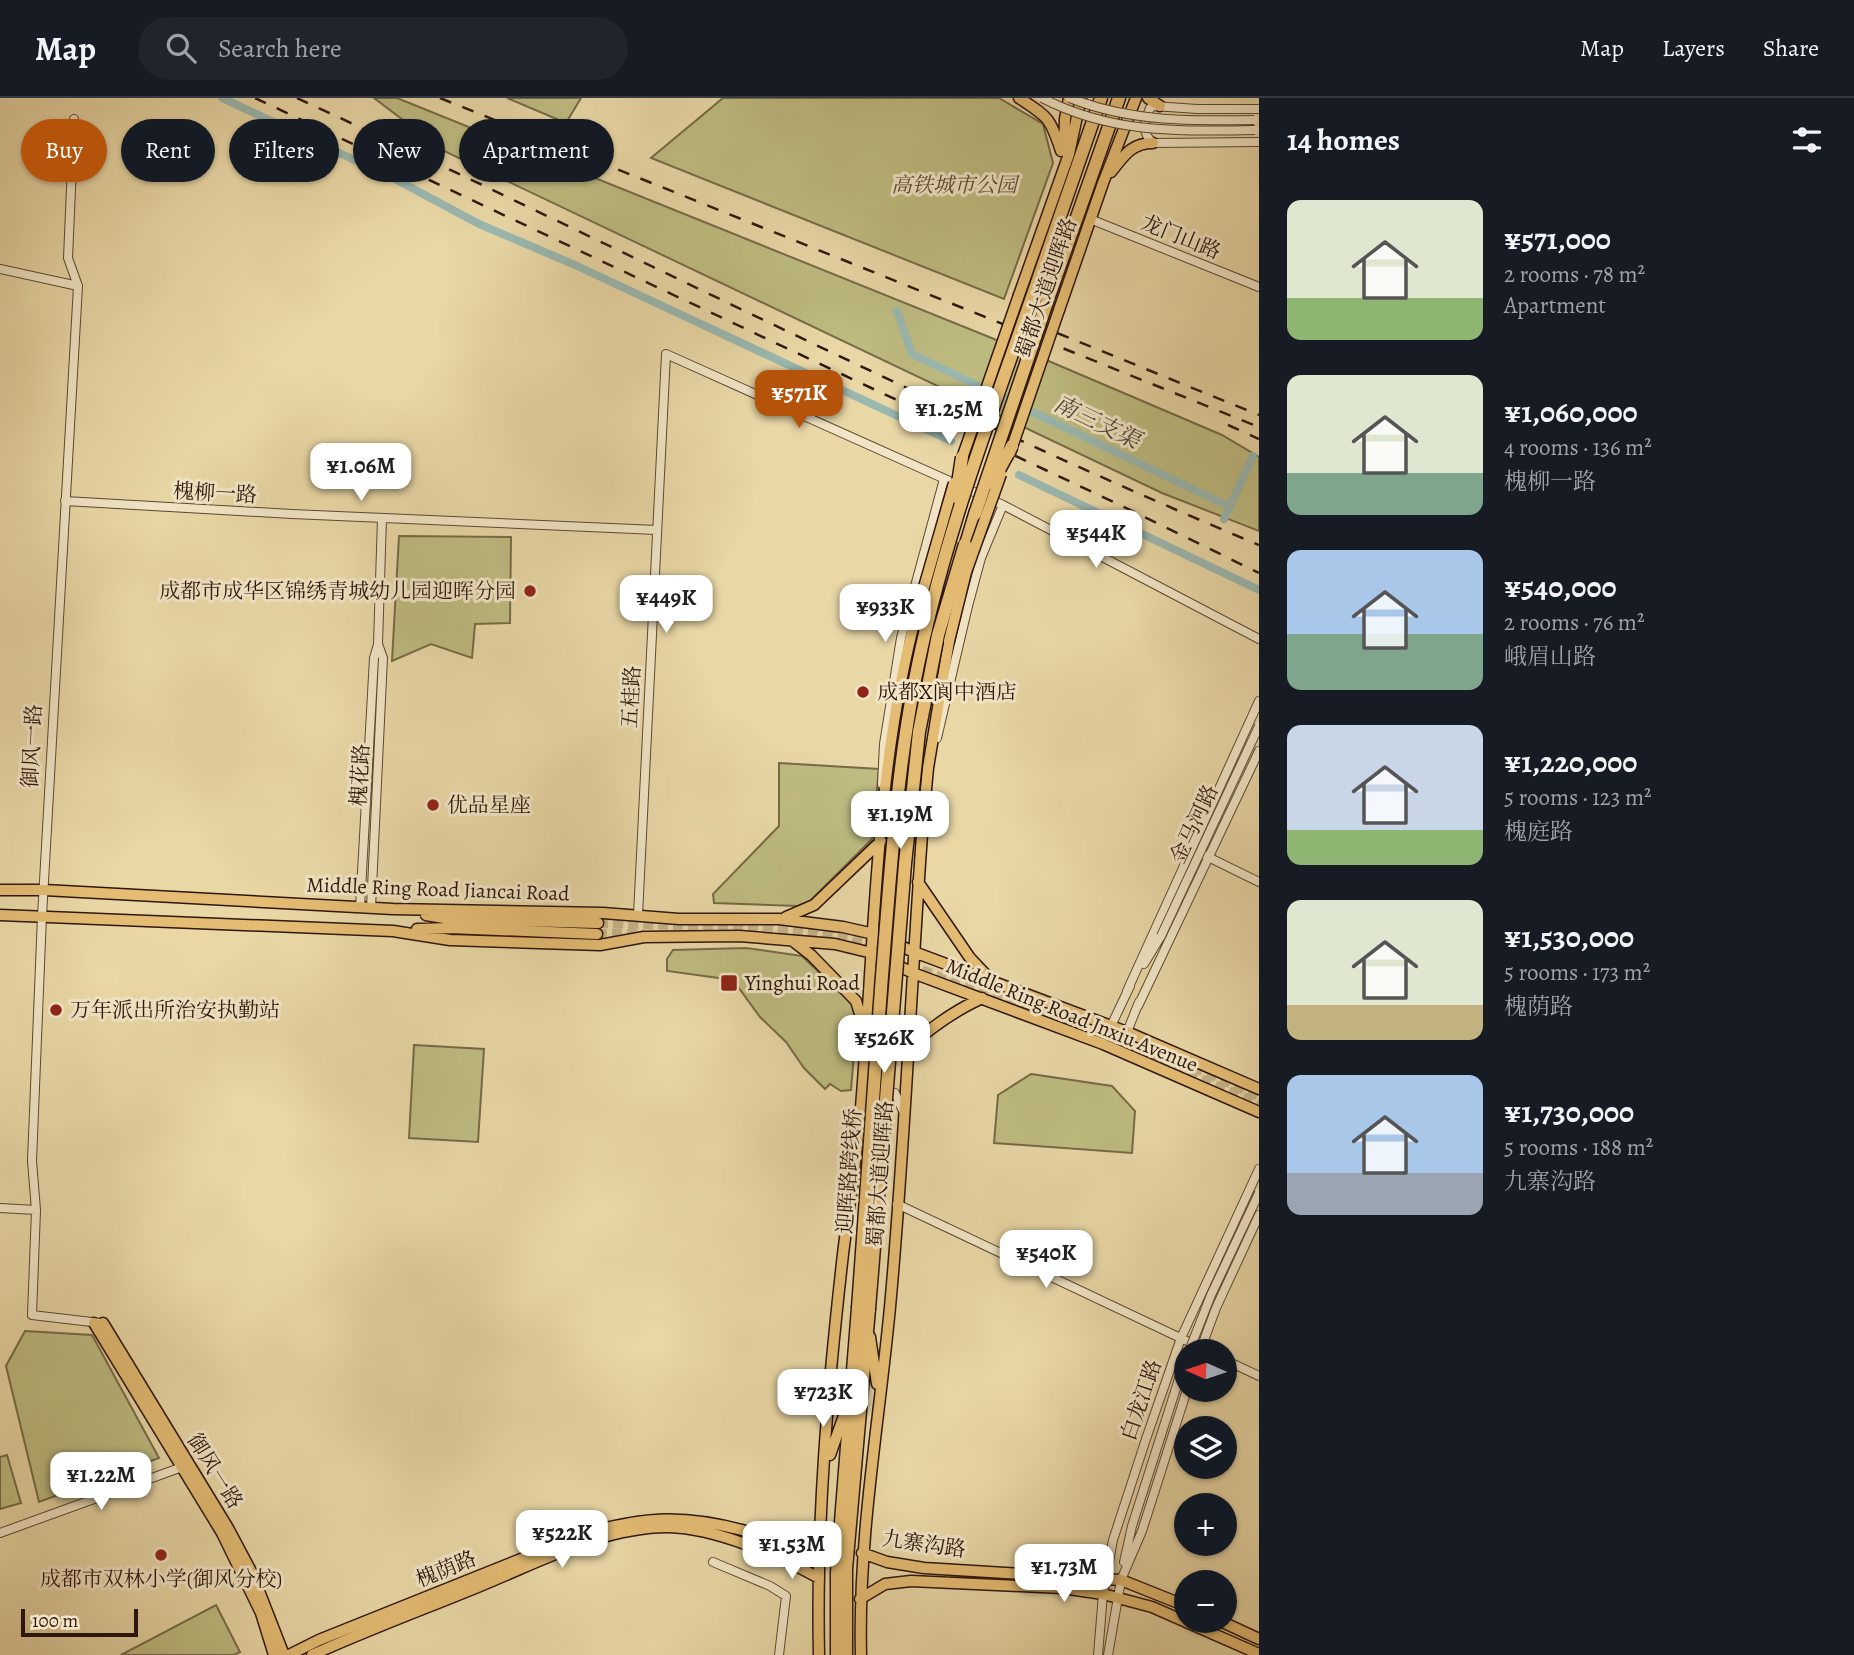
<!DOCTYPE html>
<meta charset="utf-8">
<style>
body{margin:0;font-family:Alegreya,"Noto Serif SC",serif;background:#20242c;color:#f1f3f6;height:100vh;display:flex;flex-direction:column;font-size:26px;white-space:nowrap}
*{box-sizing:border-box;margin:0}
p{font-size:23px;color:#9ea1a6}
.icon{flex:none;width:38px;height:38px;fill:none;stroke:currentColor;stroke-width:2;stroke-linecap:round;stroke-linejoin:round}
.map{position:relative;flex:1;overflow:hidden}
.panel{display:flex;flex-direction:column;background:#171b24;width:595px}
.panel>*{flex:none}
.banner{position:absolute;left:21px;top:21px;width:665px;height:63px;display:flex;gap:14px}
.needle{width:46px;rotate:273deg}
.fabs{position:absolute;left:1174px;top:1241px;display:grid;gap:14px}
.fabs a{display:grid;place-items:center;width:63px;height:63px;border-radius:50%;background:#171b24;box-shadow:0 2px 5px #0004;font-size:35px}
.scale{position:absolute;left:21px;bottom:18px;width:117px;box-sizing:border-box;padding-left:7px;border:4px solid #2e170e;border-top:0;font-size:19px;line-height:24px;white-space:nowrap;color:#2e170e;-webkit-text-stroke:5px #f1e5c5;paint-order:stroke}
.price{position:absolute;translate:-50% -60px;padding:0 16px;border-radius:14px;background:#fff;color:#222;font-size:23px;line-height:46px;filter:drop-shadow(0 2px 4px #0008)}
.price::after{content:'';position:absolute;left:50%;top:42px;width:21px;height:16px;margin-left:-10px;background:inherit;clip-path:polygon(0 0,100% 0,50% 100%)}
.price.selected{background:#b45309;color:#fff}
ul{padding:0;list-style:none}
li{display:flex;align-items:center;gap:21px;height:175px;padding:0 28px}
li span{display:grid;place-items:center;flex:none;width:196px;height:140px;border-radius:14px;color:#555}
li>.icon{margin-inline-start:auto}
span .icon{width:84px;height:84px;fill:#fffc;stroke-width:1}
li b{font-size:30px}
h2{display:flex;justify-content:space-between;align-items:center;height:84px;padding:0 28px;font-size:30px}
.pill{padding:0 24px;border-radius:32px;background:#171b24;box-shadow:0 2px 5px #0004;font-size:24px;line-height:63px}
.pill.selected{background:#b45309;color:#fff}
header{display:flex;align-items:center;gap:42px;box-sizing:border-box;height:98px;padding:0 35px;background:#171b24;border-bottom:2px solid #363941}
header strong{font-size:33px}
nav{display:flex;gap:38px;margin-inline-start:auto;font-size:24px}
.search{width:490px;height:63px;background:#20242c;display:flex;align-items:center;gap:18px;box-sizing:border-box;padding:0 24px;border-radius:38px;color:#9ea1a6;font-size:26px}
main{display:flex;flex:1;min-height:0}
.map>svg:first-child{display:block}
</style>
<header>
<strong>Map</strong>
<div class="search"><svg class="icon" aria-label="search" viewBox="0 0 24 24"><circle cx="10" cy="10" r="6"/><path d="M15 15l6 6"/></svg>Search here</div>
<nav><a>Map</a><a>Layers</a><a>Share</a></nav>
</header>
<main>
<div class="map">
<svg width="1259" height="1557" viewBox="0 0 1259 1557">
<rect width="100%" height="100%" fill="#e9d7a6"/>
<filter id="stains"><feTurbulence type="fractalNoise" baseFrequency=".00286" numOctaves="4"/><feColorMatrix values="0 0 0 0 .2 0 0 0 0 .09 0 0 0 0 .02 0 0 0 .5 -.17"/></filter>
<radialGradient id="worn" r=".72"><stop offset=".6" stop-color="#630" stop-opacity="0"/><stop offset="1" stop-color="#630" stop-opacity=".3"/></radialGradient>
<path fill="#bebc81" stroke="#766a48" stroke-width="2" d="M374 0H397L1051 264 1222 337 1259 359V433L1162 395 444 53Z
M507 0H581L566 25Z
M723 0H999L1043 26 1053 65 1004 201 651 60Z
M399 438 511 439 510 525 475 526 472 560 431 546 392 563Z
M779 665 879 671 872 741 810 803 798 808 714 805 713 796 779 728Z
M746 850 802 858 853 907 857 920 851 992 841 993 830 986 825 991 804 970 786 944 760 919 733 882 667 873V861L673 852Z
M414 947 484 951 478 1044 409 1040Z
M1031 976 1112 988 1135 1013 1132 1055 994 1045 998 997Z
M25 1233 92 1237 159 1360 39 1404 6 1268Z
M7 1357 21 1405 0 1411V1359Z
M216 1507 240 1554 234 1557H121Z"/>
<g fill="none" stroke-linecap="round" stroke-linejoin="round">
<path stroke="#9ab8b0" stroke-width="8" d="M222 0 395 81 479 126 575 167 951 343
M897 213 912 256 1230 409
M1019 377 1259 492
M1224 421 1253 358"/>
<path stroke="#c4b188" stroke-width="10" stroke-dasharray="10 5" stroke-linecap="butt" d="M598 825C710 829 815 824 922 862
M597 836H643
M908 867 1109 942 1259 1006
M1111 933 1259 998"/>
<defs>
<path id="minor" d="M1259 11H1197L1154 8 1150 10C1144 24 1141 34 1153 45L1259 44
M74 21 68 160 78 188 42 818 32 1063 36 1112 32 1217 100 1225
M1090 121 1259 189
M0 171 78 188
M65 403 292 416 657 432
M937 640 968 508 981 460 1003 407
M882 686 884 646 901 540 944 381
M883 720C890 740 910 746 921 726
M1204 757 1259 784
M360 810 374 560 378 546 382 420
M371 810 383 560 378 546
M638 817 666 256 1003 407 1259 541
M1144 866 1161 838
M1127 893 1259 603
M1138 908 1259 653
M1111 928 1130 888
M1127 934 1139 904
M870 996 883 992 895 995 903 1013
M897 1106 1208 1253
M0 1110 36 1112
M1200 1253 1216 1210 1259 1117
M1225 1262 1259 1278
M0 1435 185 1368
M713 1464 770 1488 786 1498 779 1557
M1124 1464 1132 1428 1186 1259
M1098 1557 1103 1496 1113 1442 1146 1341 1181 1240 1259 1071
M1108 1557 1121 1482 1142 1433 1187 1292"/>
<path id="major" d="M1019 0C1048 19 1050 19 1061 53
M1148 0 1160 8
M1064 51 1065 21 1069 0
M1111 74C1124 58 1131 45 1153 45
M1019 197 1069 56 1081 0
M1059 212 1103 85 1136 0
M918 784 970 860 989 880
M0 792H44L393 811 603 815 679 821H779L843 829 874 836 914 854 1127 934 1259 991
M0 817 393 833 450 842 600 847 644 839 739 838 835 846 872 855 913 875 1103 946 1259 1014
M426 817 450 821 598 825
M786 819 814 807 881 743
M417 831 450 830 597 836
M793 843 811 857 856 903 864 929
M907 951C930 930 954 913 982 900
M94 1225 222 1435 261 1515 274 1557
M103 1225 228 1430 252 1475 284 1557
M870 1239 877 1286
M830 1357 848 1306
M862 1455 887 1464 924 1470 1121 1482 1186 1508
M860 1501 885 1486 911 1483 1062 1490 1103 1496 1152 1509 1259 1556
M1218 1522 1259 1541
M289 1557 319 1542 586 1435C645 1419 682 1416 742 1432 764 1438 787 1449 810 1451L820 1440
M312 1557C367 1532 424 1511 480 1488 539 1464 603 1429 668 1429 716 1430 777 1457 819 1480
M819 1557C816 1424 828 1288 843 1156 849 1107 857 1058 861 1009 875 843 874 672 918 510
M861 1557C858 1439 879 1326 890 1209 905 1047 911 884 923 723L928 670 949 543"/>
<path id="highway" d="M1031 202 1101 0
M1046 207 1119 0
M963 456 975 416
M837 1557V1474L858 1210
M846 1557V1471L869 1211"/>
</defs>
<use href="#minor" stroke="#5d4734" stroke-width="10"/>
<use href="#major" stroke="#2e170e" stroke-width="13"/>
<use href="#highway" stroke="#2e170e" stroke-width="15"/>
<use href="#minor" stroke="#f1e5c5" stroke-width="8"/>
<use href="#major" stroke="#e4bc73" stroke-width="10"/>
<use href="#highway" stroke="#e4bc73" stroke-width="12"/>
<path stroke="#2e170e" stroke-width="2.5" stroke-dasharray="12 12" stroke-linecap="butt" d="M255 0 1122 408 1259 475
M297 0C618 148 933 311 1259 447
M440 0 1259 329
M1013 217 1259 317
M1228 327 1259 341"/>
<defs>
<path id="minor-bridge" d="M1042 0C1112 36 1178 33 1255 32
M1070 0C1130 24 1191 23 1254 22
M1161 838 1259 628
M1189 1253 1211 1197 1259 1095"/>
<path id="major-bridge" d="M1010 355 1059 212
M960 366 1019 197
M918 510 954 385
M949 543 966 474 1001 376"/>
<path id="highway-bridge" d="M992 385 1012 348
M956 399 962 359
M975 416 1046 207
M858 1210C867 1086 875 963 885 840 892 755 898 670 914 587 939 454 987 328 1031 202
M869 1211 905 766 919 634 938 537 965 446"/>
</defs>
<use href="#minor-bridge" stroke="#5d4734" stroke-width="10" stroke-linecap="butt"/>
<use href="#major-bridge" stroke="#2e170e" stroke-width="13" stroke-linecap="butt"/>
<use href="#highway-bridge" stroke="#2e170e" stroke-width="15" stroke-linecap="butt"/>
<use href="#minor-bridge" stroke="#f1e5c5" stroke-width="8"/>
<use href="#major-bridge" stroke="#e4bc73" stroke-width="10"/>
<use href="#highway-bridge" stroke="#e4bc73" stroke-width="12"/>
</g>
<g fill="#8f2418" stroke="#f1e5c5" stroke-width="2.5">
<circle cx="530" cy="493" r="7"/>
<circle cx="863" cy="594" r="7"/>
<circle cx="433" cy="707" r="7"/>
<rect x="720" y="876" width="18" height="18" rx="3.5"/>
<circle cx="56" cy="912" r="7"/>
<circle cx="161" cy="1457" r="7"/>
</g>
<g text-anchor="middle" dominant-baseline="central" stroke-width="6" stroke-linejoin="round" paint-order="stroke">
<g font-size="21" font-style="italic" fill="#594930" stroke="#f1e5c5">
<text x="954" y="87">高铁城市公园</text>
</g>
<g font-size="21" fill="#2e170e" stroke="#f1e5c5">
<text transform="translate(1181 139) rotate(22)">龙门山路</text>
<text transform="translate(1046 190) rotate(-71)">蜀都大道迎晖路</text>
<text transform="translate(215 395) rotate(3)">槐柳一路</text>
<text transform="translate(631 599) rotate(-87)">五桂路</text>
<text transform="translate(32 648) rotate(-87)">御风一路</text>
<text transform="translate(360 677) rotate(-87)">槐花路</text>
<text transform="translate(1194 726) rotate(-65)">金马河路</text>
<text transform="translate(438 791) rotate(2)">Middle Ring Road Jiancai Road</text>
<text transform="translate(1072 917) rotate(22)">Middle Ring Road Jnxiu Avenue</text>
<text transform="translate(849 1073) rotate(-86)">迎晖路跨线桥</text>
<text transform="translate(880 1076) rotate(-86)">蜀都大道迎晖路</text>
<text transform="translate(1141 1302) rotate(-71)">白龙江路</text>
<text transform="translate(215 1373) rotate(58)">御风一路</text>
<text transform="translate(924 1446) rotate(8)">九寨沟路</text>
<text transform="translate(446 1471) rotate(-22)">槐荫路</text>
</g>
<g font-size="21" fill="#2e170e" stroke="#f1e5c5" text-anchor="start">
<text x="516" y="493" text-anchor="end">成都市成华区锦绣青城幼儿园迎晖分园</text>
<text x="877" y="594">成都X阆中酒店</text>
<text x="447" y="707">优品星座</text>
<text x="745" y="885">Yinghui Road</text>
<text x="70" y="912">万年派出所治安执勤站</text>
<text x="161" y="1481" text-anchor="middle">成都市双林小学(御风分校)</text>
</g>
<g font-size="23" font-style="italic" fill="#4e473f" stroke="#f1e5c5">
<text transform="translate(1097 324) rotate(26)">南三支渠</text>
</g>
</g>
<rect width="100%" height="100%" filter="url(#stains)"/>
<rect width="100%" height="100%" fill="url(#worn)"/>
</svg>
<div class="fabs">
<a><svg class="needle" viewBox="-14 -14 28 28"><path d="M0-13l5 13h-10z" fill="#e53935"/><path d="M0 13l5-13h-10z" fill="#9ea1a6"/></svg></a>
<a><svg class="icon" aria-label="layers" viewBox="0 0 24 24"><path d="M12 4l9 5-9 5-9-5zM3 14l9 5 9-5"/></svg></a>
<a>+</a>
<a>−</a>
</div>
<div class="scale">100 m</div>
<b class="price selected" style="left:799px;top:332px">¥571K</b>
<b class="price" style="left:949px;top:348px">¥1.25M</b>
<b class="price" style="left:361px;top:405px">¥1.06M</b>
<b class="price" style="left:1096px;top:472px">¥544K</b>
<b class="price" style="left:666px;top:537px">¥449K</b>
<b class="price" style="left:885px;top:546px">¥933K</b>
<b class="price" style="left:900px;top:753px">¥1.19M</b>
<b class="price" style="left:884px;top:977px">¥526K</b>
<b class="price" style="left:1046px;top:1192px">¥540K</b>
<b class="price" style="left:823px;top:1331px">¥723K</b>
<b class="price" style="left:101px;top:1414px">¥1.22M</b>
<b class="price" style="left:562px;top:1472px">¥522K</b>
<b class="price" style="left:792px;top:1483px">¥1.53M</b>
<b class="price" style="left:1064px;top:1506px">¥1.73M</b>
<div class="banner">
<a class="pill selected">Buy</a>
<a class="pill">Rent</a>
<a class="pill">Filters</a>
<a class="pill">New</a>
<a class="pill">Apartment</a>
</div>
</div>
<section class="panel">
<h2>14 homes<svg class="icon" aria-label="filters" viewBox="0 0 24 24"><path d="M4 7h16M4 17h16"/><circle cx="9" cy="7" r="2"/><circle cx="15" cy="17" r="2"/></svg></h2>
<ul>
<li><span style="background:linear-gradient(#dfe7d0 70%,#8fb573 0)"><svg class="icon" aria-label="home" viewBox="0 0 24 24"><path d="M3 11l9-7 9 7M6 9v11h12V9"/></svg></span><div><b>¥571,000</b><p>2 rooms · 78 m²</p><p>Apartment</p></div></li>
<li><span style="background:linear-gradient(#dfe7d0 70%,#7fa58c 0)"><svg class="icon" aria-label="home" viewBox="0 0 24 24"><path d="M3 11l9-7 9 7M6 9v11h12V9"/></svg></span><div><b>¥1,060,000</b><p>4 rooms · 136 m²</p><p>槐柳一路</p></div></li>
<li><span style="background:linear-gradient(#a9c7e8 60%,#7fa58c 0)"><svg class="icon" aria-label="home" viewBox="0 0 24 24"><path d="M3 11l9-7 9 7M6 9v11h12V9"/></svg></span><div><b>¥540,000</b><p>2 rooms · 76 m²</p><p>峨眉山路</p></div></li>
<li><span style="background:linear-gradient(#c9d6e8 75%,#8fb573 0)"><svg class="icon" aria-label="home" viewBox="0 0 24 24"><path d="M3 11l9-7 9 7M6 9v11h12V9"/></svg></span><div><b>¥1,220,000</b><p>5 rooms · 123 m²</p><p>槐庭路</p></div></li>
<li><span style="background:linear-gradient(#dfe7d0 75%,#c2b280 0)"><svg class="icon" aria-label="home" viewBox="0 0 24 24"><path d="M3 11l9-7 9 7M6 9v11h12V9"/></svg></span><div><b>¥1,530,000</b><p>5 rooms · 173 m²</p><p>槐荫路</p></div></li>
<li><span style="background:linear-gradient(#a9c7e8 70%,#9aa5b1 0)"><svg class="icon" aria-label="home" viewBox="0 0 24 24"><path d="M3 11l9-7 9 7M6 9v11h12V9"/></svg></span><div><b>¥1,730,000</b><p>5 rooms · 188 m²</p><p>九寨沟路</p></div></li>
</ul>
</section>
</main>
